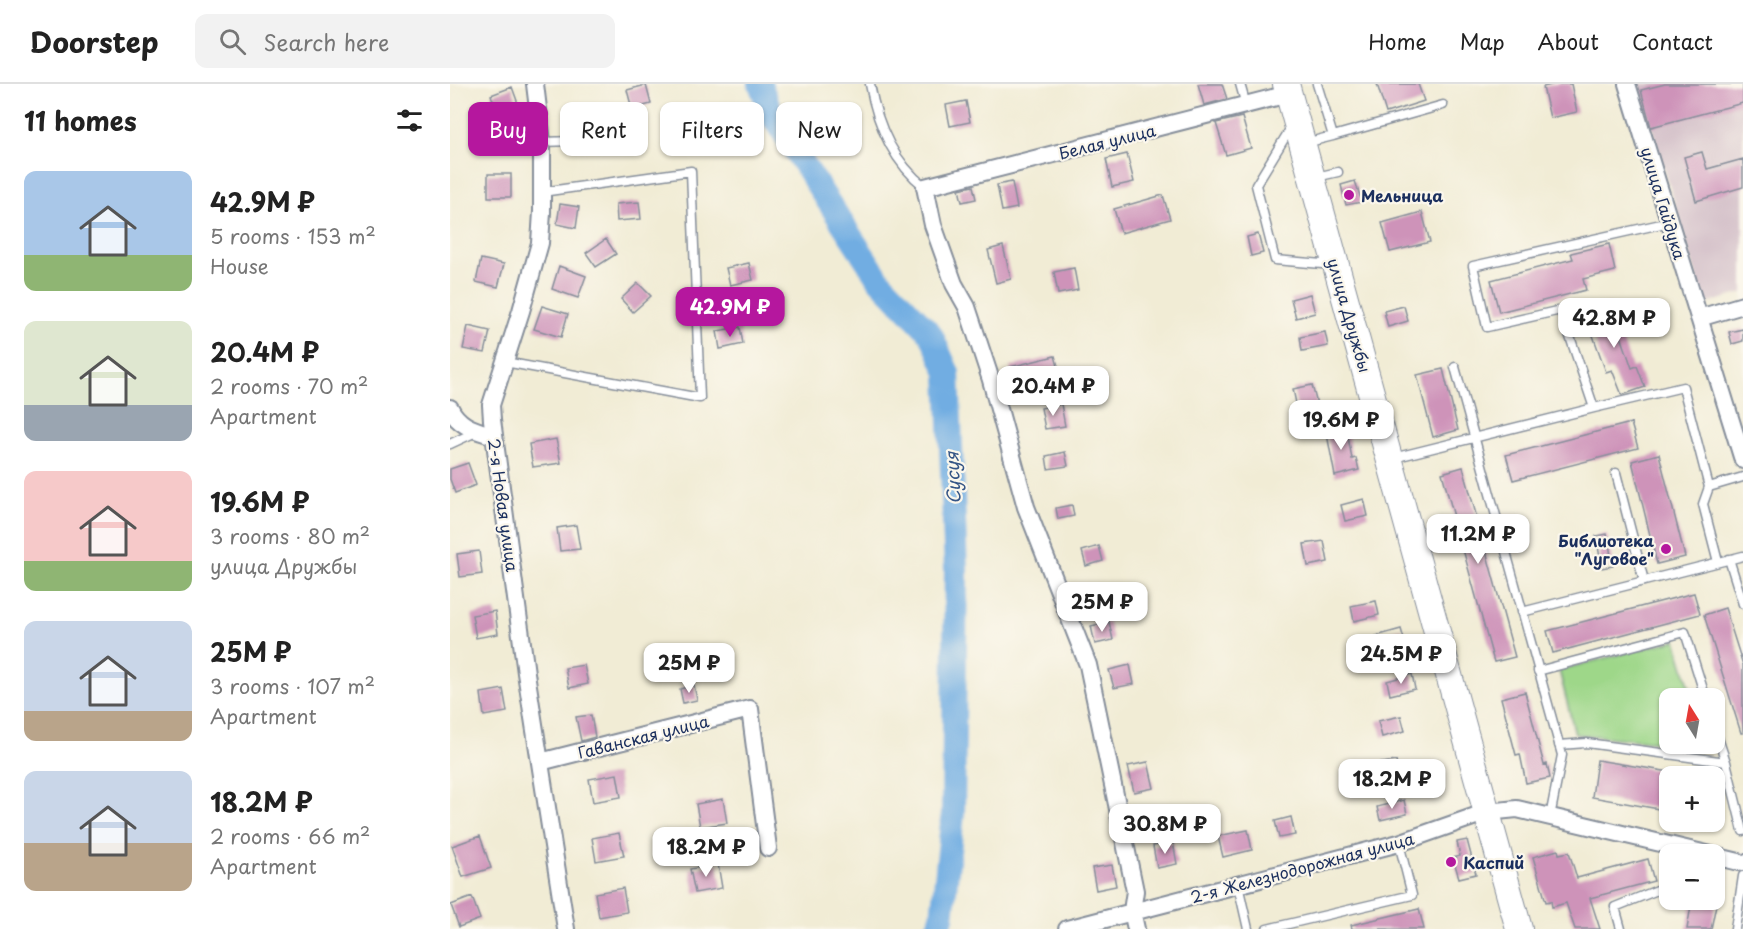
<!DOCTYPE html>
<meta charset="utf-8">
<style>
body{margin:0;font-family:"Playpen Sans",sans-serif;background:#f2f2f2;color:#222;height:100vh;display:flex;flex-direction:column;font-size:22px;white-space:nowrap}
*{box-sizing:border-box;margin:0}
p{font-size:20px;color:#767676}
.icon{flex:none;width:33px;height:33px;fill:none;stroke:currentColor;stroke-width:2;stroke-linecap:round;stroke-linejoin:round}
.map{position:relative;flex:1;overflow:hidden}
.panel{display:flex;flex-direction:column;background:#fff;width:450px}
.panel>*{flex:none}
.guide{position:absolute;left:18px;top:18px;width:570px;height:54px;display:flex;gap:12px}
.needle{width:39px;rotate:349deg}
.tools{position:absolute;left:1209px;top:604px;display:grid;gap:12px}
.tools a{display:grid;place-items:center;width:66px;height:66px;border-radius:12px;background:#fff;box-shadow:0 2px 4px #0004;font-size:30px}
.price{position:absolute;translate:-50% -51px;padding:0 14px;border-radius:12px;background:#fff;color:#222;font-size:20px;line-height:39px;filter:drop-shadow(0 2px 3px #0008)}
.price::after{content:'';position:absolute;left:50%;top:36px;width:18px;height:14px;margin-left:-9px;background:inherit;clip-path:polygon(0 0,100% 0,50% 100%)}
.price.selected{background:#b5179e;color:#fff}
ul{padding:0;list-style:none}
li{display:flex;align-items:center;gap:18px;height:150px;padding:0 24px}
li span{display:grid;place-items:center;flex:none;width:168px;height:120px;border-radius:12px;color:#555}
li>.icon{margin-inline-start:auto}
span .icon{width:72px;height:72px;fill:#fffc;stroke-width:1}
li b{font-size:26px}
h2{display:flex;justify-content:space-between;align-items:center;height:72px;padding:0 24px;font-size:26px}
.pill{padding:0 21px;border-radius:12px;background:#fff;box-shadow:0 2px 4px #0004;font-size:21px;line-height:54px}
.pill.selected{background:#b5179e;color:#fff}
header{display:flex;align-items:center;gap:36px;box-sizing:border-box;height:84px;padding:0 30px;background:#fff;border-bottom:2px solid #e0e0e0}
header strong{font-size:28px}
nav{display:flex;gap:33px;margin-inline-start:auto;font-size:21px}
.search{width:420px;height:54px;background:#f2f2f2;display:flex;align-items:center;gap:15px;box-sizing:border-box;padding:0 21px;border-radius:12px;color:#767676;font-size:22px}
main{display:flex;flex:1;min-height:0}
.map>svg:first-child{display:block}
</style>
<header>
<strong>Doorstep</strong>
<div class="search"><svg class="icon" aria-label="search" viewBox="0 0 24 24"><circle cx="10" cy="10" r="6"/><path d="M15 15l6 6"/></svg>Search here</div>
<nav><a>Home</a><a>Map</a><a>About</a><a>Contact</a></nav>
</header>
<main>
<section class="panel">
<h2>11 homes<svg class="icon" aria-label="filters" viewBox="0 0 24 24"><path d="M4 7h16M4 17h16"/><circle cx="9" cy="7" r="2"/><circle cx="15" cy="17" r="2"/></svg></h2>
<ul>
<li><span style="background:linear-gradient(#a9c7e8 70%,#8fb573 0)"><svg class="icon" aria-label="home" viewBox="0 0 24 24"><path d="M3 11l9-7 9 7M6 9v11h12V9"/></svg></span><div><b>42.9M ₽</b><p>5 rooms · 153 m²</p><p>House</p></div></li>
<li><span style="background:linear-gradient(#dfe7d0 70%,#9aa5b1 0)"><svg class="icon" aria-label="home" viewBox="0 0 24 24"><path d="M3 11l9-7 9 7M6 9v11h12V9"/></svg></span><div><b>20.4M ₽</b><p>2 rooms · 70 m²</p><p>Apartment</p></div></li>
<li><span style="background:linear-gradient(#f6c9c9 75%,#8fb573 0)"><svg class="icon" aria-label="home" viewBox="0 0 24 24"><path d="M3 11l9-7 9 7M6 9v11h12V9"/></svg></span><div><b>19.6M ₽</b><p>3 rooms · 80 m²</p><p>улица Дружбы</p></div></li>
<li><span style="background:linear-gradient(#c9d6e8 75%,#b9a48a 0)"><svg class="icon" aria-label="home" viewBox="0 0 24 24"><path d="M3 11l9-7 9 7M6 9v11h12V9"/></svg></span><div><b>25M ₽</b><p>3 rooms · 107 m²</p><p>Apartment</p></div></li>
<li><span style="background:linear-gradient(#c9d6e8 60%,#b9a48a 0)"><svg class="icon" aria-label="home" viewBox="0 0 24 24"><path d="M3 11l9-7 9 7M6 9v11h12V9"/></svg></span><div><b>18.2M ₽</b><p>2 rooms · 66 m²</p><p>Apartment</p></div></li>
</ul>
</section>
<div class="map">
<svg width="1293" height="845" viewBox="0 0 1293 845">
<rect width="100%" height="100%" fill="#fbf7ec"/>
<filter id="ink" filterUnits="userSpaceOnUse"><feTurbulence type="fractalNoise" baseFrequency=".0167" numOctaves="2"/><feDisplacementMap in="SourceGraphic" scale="12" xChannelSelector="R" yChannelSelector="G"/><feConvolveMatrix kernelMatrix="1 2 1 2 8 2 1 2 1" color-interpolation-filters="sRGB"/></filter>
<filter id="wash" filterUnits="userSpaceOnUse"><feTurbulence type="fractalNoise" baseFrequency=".008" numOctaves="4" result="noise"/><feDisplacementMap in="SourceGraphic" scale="24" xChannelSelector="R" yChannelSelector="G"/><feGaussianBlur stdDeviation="1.35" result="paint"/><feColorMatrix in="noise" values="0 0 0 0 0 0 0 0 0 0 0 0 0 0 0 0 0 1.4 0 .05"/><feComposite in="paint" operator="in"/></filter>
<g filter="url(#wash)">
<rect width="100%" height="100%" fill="#f1ecd5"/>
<path fill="#d2bdc7" d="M1189 0H1293V209L1255 220Z"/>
<path fill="#9ed789" stroke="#5c8374" stroke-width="1.5" d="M1226 556 1243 615H1220L1219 659 1125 650 1109 586Z"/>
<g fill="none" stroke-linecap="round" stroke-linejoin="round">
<path stroke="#71ade2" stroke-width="24" d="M310 0 323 33 430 197 481 250 498 289 506 486 503 729 492 834 487 845"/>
</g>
<g id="blocks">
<path fill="#ce93b9" d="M748 0H772L777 15 754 21Z
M927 0H968L974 17 936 29Z
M1105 0H1121L1127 28 1100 34 1093 3Z
M1215 0H1293V19L1201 43 1191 6Z
M196 1 201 20 182 25 177 6Z
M62 3 70 25 49 33 41 11Z
M516 17 520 38 500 42 496 21Z
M792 33 801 64 776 71 766 39Z
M1252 68 1257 85 1293 75V103L1246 117 1234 73Z
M677 70 684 98 662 103 656 75Z
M38 90H61V113H38Z
M905 97 912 118 896 121 891 101Z
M562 98 567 124 552 127 547 101Z
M523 102 526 115 512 118 509 105Z
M713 111 720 135 671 149 664 125Z
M189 118 191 135 167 137 166 120Z
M110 120 129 123 126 144 107 140Z
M972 128 980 158 940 168 932 139Z
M808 150 813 169 801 172 797 153Z
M156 155 166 170 146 183 136 169Z
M1159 160 1165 187 1133 195 1136 206 1049 228 1041 196 1123 175 1121 169Z
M553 162 561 195 546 199 538 166Z
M31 175 54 180 48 203 26 198Z
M299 179 303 196 280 201 276 184Z
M109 182 136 192 128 214 102 205Z
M624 184 628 206 608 210 604 188Z
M188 199 201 212 183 228 171 215Z
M860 210 865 229 846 234 841 215Z
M1160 220 1182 284 1187 282 1195 303 1172 311 1162 286 1156 288 1135 229Z
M92 222 118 230 111 253 84 245Z
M954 222 958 237 938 243 934 227Z
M18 242 40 247 35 269 13 265Z
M290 243 293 260 270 265 267 247Z
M1293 245V257L1282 260 1279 248Z
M875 248 878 262 852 267 850 253Z
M605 272 611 292 566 304 560 283Z
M993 285 1008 346 983 353 967 291Z
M862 301 868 324 848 329 843 305Z
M611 320 615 342 595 345 591 324Z
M1181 339 1188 364 1063 396 1056 371Z
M896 341 902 375 906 374 909 386 885 392 876 345Z
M106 355 111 379 83 383 79 360Z
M615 368 618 382 598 385 596 372Z
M1209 370 1235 473 1207 480 1182 377Z
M18 379 26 401 5 409 0 395V385Z
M1013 383 1065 573 1044 578 992 389Z
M914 415 918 432 895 437 891 421Z
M622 421 624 432 608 435 606 424Z
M126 441 130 465 110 467 107 444Z
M1157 450 1163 482 1152 484 1146 452Z
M874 457 878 478 858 482 854 460Z
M649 462 653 477 636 482 632 467Z
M29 467 32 490 10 493 7 470Z
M1244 509 1250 530 1103 569 1097 547Z
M926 517 929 531 904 537 901 522Z
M1275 524 1293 581V649H1291L1254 531Z
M45 527 48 550 26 554 22 531Z
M659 538 663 556 645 560 641 542Z
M951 545 956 562 932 570 926 552Z
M134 581 138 600 119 604 115 584Z
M680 581 684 600 664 604 659 586Z
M962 590 965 605 940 611 937 597Z
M244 601 247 616 233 619 230 605Z
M53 605 57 628 34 632 31 609Z
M1075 608 1094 681 1097 680 1100 694 1076 699 1070 670 1066 671 1051 614Z
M141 631 145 653 131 657 126 633Z
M951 632 955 647 932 653 928 637Z
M1147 676 1220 688V727L1142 713Z
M946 677 950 698 930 702 926 680Z
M698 678 704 704 684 708 678 682Z
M167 690 171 713 143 718 139 695Z
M273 715 277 739 250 743 246 720Z
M954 716 957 730 930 736 927 723Z
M841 733 845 751 829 754 825 737Z
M798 746 802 766 773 773 768 752Z
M169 749 174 772 146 777 142 754Z
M30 752 41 784 13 793 2 762Z
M1017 756 1026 790 1009 794 1003 774 1010 772 1007 758Z
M723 758 727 780 707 784 703 762Z
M1108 766 1109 770 1119 768 1127 794 1198 775 1204 797 1140 814 1150 845H1125L1116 819 1102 823 1101 817 1096 818 1083 773Z
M268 780 272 804 245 809 240 785Z
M662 781 666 802 646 806 642 784Z
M173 804 177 828 149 833 145 809Z
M22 813 30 835 9 843 1 821Z
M1242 816H1267L1261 845H1237Z
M969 825 974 845H902L901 841Z"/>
</g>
</g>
<g filter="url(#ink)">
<use href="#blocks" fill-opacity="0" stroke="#868e9a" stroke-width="1.5"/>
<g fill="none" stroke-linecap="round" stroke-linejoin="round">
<defs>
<path id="service" d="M420 0C427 40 443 78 475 103
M790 0 796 21
M842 42 806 101 825 176 884 181
M883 52 993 21
M92 58 155 56 170 45
M855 59 883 52 867 0
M866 93 888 88
M55 278 250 314 241 87 92 108
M1005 283 1112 671 1100 733
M1144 324 1233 303 1259 403 1293 393
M0 360 28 347
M943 374 1144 324 1111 226 1037 243 1023 182 1220 138
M1166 389 1194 497
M1259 403 1253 420 1268 478
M1279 475 1293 520
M1072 528 1293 472
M1088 587 1235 548 1256 615
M1264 642 1276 678
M1109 661 1137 659 1276 678 1293 747
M788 801 798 845
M817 845 962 811 949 759
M1171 845 1165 823 1215 803 1220 781
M1285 845 1293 792"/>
<path id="minor" d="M85 0 92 58V128L90 159 71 227 41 321 42 336 76 589 116 845
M1177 0 1293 376
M1249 234 1293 221
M0 324C9 343 26 346 44 352
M90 678 300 625 318 764
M1264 772 1293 779
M617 845 949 759 1037 728 1067 725 1261 771
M686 845 682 827 685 807 638 581 576 423 541 296 517 223 504 200 483 141 475 103 838 10"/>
<path id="primary" d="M836 0 1069 845"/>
</defs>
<use href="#service" stroke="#868e9a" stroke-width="11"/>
<use href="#minor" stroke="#868e9a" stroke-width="20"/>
<use href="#primary" stroke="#868e9a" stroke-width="28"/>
<use href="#service" stroke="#fff" stroke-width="8"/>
<use href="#minor" stroke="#fff" stroke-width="16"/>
<use href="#primary" stroke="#fff" stroke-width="26"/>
</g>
</g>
<g fill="#b5179e" stroke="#fbf7ec" stroke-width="2">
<circle cx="899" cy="111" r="6"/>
<circle cx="1216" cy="465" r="6"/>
<circle cx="1001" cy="778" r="6"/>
</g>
<g text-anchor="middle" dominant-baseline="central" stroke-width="4.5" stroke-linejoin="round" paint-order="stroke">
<g font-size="16" fill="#1b2f5e" stroke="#fbf7ec">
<text transform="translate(657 57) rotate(-14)">Белая улица</text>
<text transform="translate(1214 119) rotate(73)">улица Гайдука</text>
<text transform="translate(900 231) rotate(74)">улица Дружбы</text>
<text transform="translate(54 421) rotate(82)">2-я Новая улица</text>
<text transform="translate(193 652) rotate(-14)">Гаванская улица</text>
<text transform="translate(852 783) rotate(-15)">2-я Железнодорожная улица</text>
</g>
<g font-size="16" font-weight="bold" fill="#1b2f5e" stroke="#fbf7ec" text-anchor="start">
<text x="911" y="111">Мельница</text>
<text x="1204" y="456" text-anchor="end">Библиотека<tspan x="1204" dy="18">"Луговое"</tspan></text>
<text x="1013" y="778">Каспий</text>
</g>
<g font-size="18" font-style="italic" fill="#355586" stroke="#fbf7ec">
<text transform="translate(502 394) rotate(-93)">Сусуя</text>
</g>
</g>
</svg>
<div class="tools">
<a><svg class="needle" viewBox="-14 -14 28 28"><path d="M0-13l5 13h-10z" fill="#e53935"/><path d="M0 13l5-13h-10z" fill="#767676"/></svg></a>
<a>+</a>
<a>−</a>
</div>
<b class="price selected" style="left:280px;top:254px">42.9M ₽</b>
<b class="price" style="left:1164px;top:265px">42.8M ₽</b>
<b class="price" style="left:603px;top:333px">20.4M ₽</b>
<b class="price" style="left:891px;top:367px">19.6M ₽</b>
<b class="price" style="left:1028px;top:481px">11.2M ₽</b>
<b class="price" style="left:652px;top:549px">25M ₽</b>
<b class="price" style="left:951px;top:601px">24.5M ₽</b>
<b class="price" style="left:239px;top:610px">25M ₽</b>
<b class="price" style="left:942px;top:726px">18.2M ₽</b>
<b class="price" style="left:715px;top:771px">30.8M ₽</b>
<b class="price" style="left:256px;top:794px">18.2M ₽</b>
<div class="guide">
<a class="pill selected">Buy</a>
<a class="pill">Rent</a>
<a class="pill">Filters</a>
<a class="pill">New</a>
</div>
</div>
</main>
